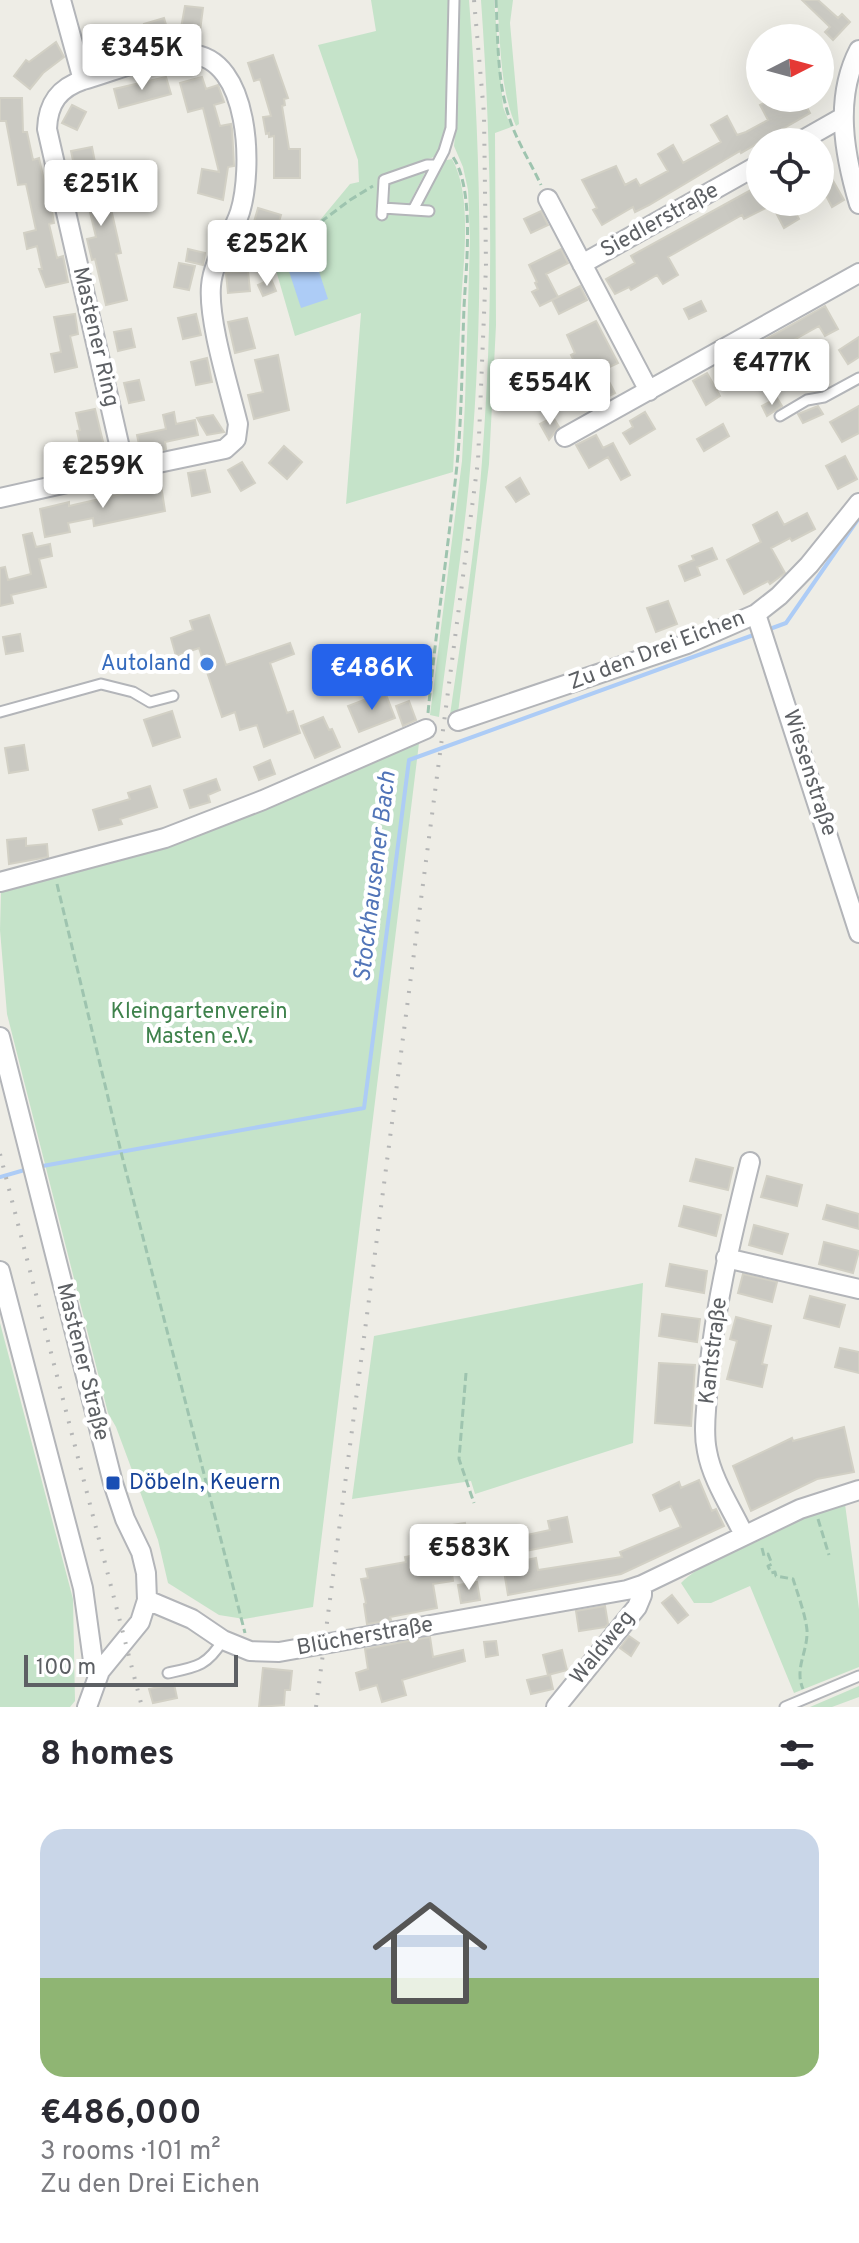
<!DOCTYPE html>
<meta charset="utf-8">
<style>
body{margin:0;font-family:Overpass,sans-serif;background:#f2f2f3;color:#2b2b33;height:100vh;display:flex;flex-direction:column;font-size:30px;white-space:nowrap}
*{box-sizing:border-box;margin:0}
p{font-size:26px;color:#7c7c81}
.icon{flex:none;width:44px;height:44px;fill:none;stroke:currentColor;stroke-width:2;stroke-linecap:round;stroke-linejoin:round}
.map{position:relative;height:1707px;overflow:hidden}
.side{display:flex;flex-direction:column;background:#fff;flex:1}
.side>*{flex:none}
.needle{width:52px;rotate:84deg}
.controls{position:absolute;left:746px;top:24px;display:grid;gap:16px}
.controls a{display:grid;place-items:center;width:88px;height:88px;border-radius:50%;background:#fff;box-shadow:0 8px 32px #0002;font-size:40px}
.scale{position:absolute;left:24px;bottom:20px;width:214px;box-sizing:border-box;padding-left:8px;border:4px solid #5d6064;border-top:0;font-size:22px;line-height:28px;white-space:nowrap;color:#5d6064;-webkit-text-stroke:6px #fff;paint-order:stroke}
.price{position:absolute;translate:-50% -68px;padding:0 18px;border-radius:8px;background:#fff;color:#222;font-size:26px;line-height:52px;filter:drop-shadow(0 2px 4px #0008)}
.price::after{content:'';position:absolute;left:50%;top:48px;width:24px;height:18px;margin-left:-12px;background:inherit;clip-path:polygon(0 0,100% 0,50% 100%)}
.price.current{background:#2563eb;color:#fff}
ul{padding:0;list-style:none}
li{display:grid;align-content:center;gap:16px;height:424px;padding:0 40px}
li+li{border-top:2px solid #e1e1e2}
li span{display:grid;place-items:center;height:248px;border-radius:24px;color:#555}
li>.icon{margin-inline-start:auto}
span .icon{width:144px;height:144px;fill:#fffc;stroke-width:1}
li b{font-size:34px}
h2{display:flex;justify-content:space-between;align-items:center;height:96px;padding:0 40px;font-size:34px}
.map>svg:first-child{display:block}
</style>
<div class="map">
<svg width="859" height="1707" viewBox="0 0 859 1707">
<rect width="100%" height="100%" fill="#eeede6"/>
<path fill="#c5e3c9" d="M371 0H451L447 124 444 140 434 157 379 176V218L384 219 387 213 432 214 433 209 424 207 422 204 442 161 452 159C473 196 463 263 461 305 459 361 456 416 453 472L346 504 361 313 295 336 269 246 317 229 316 225 350 184 359 182 358 160 318 45 376 31Z
M458 0H469C481 153 484 306 471 459 464 545 449 632 439 717L430 715 462 461 465 402 470 240 468 190 463 167 454 146 457 113Z
M481 0H494L503 107 511 127 495 133 496 325 489 464 458 713 450 715C462 631 476 546 482 461 494 307 492 154 481 0Z
M497 0H513L510 23 519 124 516 126C499 87 501 42 497 0Z
M421 172 425 173 409 204H392L389 202 390 182Z
M420 735 313 1607 244 1619 219 1615 168 1583 158 1540 116 1427 108 1413 7 1014 0 930 1 892 169 841Z
M643 1283 633 1443 475 1494 471 1481 352 1499 374 1336Z
M0 1323 73 1599 75 1701 70 1707H0Z
M845 1504 859 1609V1667L794 1693 750 1586 711 1603H694L681 1583C717 1549 797 1520 845 1504Z
M859 1686V1697L832 1707H810Z"/>
<path fill="#adccf6" d="M312 250 328 299 301 308 285 259Z"/>
<g fill="none" stroke-linecap="round" stroke-linejoin="round">
<path stroke="#adccf6" stroke-width="4" d="M767 630 786 623 859 518
M37 1167 364 1108 409 760 759 633
M0 1177 28 1169"/>
</g>
<path fill="#cac9c2" stroke="#d2d0c5" stroke-width="2" d="M802 0H818L838 18 842 14 850 22 833 40 825 32 830 27Z
M185 6 203 8 200 31 181 28Z
M164 18 170 38 90 61 86 45 145 27 144 24Z
M56 42 64 57 43 73 30 89 14 76 26 60 29 62Z
M273 55 288 98 284 99 285 105 282 106 289 149H300V178H274V136L269 137V133L266 134 263 117 271 116 260 79 254 81 248 63Z
M166 77 171 94 119 108 114 89Z
M202 77 206 89 218 85 224 102 214 105 220 126 231 124 232 129 234 166 228 167 223 200 198 193 202 169 219 172 203 108 188 112 180 83Z
M0 98H22L23 132H27L33 160 39 158 46 189H48L54 223 49 224 57 258 63 256 68 282 46 287 39 269H42L37 246 27 249 24 233 36 230 26 184 18 185 6 121H0Z
M774 98H802L810 113 741 153 740 151 649 205 635 212 633 207 602 225 593 210 597 208 582 180 616 166 625 185 636 179 640 186 668 171 658 154 673 145 683 163 721 142 711 125 727 116 737 135 746 132 768 120 760 105Z
M72 105 86 112 77 130 62 123Z
M92 147 101 193 107 191 121 253 116 254 127 300 106 305 95 259 92 260 87 239 96 237 82 179 77 180 71 151Z
M820 158 844 200 832 207 820 184Z
M760 185V202H790L799 219 784 228 772 205 744 219 742 215 668 257 678 275 663 284 657 275 631 290 629 287 615 294 606 279 635 263 631 256Z
M258 208 281 215 276 232 259 227 264 241 247 246Z
M541 211 548 225 531 233 524 219Z
M188 249 205 253 203 265 186 261Z
M561 249 568 263 546 274 558 297 540 306 532 292 538 289 535 283 537 282 529 265Z
M179 263 195 266 189 290 174 287Z
M248 271 250 291 228 293 226 273Z
M271 279 276 291 263 296 258 285Z
M580 286 587 300 559 314 552 300Z
M701 301 706 311 689 319 684 309Z
M825 306 838 329 825 336 819 326 794 340 798 348 763 365 761 362 740 374 731 359Z
M75 314 78 334 70 336 77 367 55 372 51 354 61 352 54 317Z
M196 314 201 335 183 339 178 318Z
M247 318 255 348 235 353 228 322Z
M596 321 618 363 603 370 615 393 589 406 583 394 589 391 571 355 575 353 567 335Z
M131 329 135 347 118 351 114 332Z
M859 337V357L848 364 839 350Z
M278 355 289 410 254 419 248 395 263 392 255 360Z
M207 358 212 382 196 385 191 362Z
M707 373 720 396 706 405 693 381Z
M139 380 144 400 129 403 124 383Z
M777 398 782 406 767 416 762 406Z
M818 406 823 414 803 423 798 414Z
M859 406V433L842 442 830 422Z
M95 409 107 458 84 463 77 431 80 430 76 413Z
M174 412 176 424 195 420 198 435 165 442 166 449 141 454 137 435 166 429 163 415Z
M645 412 655 429 630 444 623 433 633 427 630 421Z
M213 415 224 432 207 435 197 418Z
M553 417 559 427 549 440 540 424Z
M723 424 729 436 704 451 697 439Z
M596 435 603 448 613 443 630 475 621 480 608 457 589 468 576 445Z
M284 446 302 462 287 479 269 463Z
M845 456 857 479 838 489 826 466Z
M242 462 255 483 241 491 228 470Z
M205 470 210 492 192 496 188 473Z
M520 478 529 494 516 502 506 487Z
M161 485 165 511 94 526 93 518 68 523 70 532 45 537 40 509 69 502V506Z
M777 512 784 525 807 513 815 529 792 541 790 538 771 548 785 573 770 584 768 581 744 594 727 560 761 542 753 525Z
M32 533 36 547 50 544 52 556 39 559 46 587 11 595 13 603 0 606V568L5 567 8 580 31 574 23 535Z
M712 548 717 559 697 567 700 575 685 581 679 566 694 560 692 556Z
M668 601 677 624 656 632 647 608Z
M209 615 226 665 290 643 294 654 270 663 287 713 293 711 300 733 264 747 257 725 240 730 235 712 222 717 199 648 176 656 171 638 193 630 190 621Z
M20 634 23 651 6 654 3 637Z
M385 692 395 718 359 732 348 706Z
M409 701 416 720 403 726 396 706Z
M172 711 180 737 153 746 144 720Z
M323 717 329 730 332 729 340 747 315 758 301 726Z
M24 745 28 770 9 773 5 748Z
M270 760 275 774 259 780 254 767Z
M216 779 220 790 208 795 210 802 190 808 184 790Z
M150 786 157 807 120 819 122 824 99 830 93 810 130 799 128 793Z
M26 838V846L47 844 48 857 9 864 7 840Z
M696 1159 733 1168 728 1190 690 1181Z
M767 1176 802 1185 797 1206 761 1197Z
M827 1205 859 1214V1229L823 1219Z
M684 1206 721 1215 716 1236 679 1226Z
M754 1225 788 1234 782 1254 749 1245Z
M824 1242 859 1251 853 1273 819 1264Z
M670 1264 707 1271 704 1293 666 1286Z
M743 1274 777 1282 772 1302 738 1293Z
M810 1296 845 1305 839 1327 804 1318Z
M662 1314 700 1319 697 1342 659 1336Z
M736 1317 771 1326 762 1364 767 1365 762 1387 727 1379 737 1341 730 1339Z
M840 1348 859 1352V1373L835 1367Z
M659 1363 695 1365 691 1426 655 1423Z
M844 1427 854 1472 817 1479 751 1511 733 1466 792 1438 793 1441Z
M699 1480 712 1511 716 1509 724 1526 621 1574 508 1595 503 1565 536 1558 538 1570 622 1557 620 1552 681 1527 671 1506 660 1511 653 1495 679 1482 681 1488Z
M567 1517 572 1542 525 1551 522 1536 550 1530 548 1521Z
M465 1523 468 1539 443 1543 440 1527Z
M501 1538 505 1561 494 1563 490 1540Z
M427 1553 430 1570 451 1567 453 1581 433 1584 437 1608 390 1617 391 1620 367 1624 364 1604 366 1603 361 1579 368 1578 366 1569 406 1562 405 1557Z
M477 1582 480 1600 461 1603 458 1585Z
M672 1595 688 1615 678 1623 662 1603Z
M605 1606 608 1624 605 1627 579 1631 576 1611Z
M629 1636 639 1643 631 1656 620 1648Z
M430 1637 433 1657 463 1650 465 1661 402 1680 406 1695 382 1702 377 1685 360 1690 356 1673 368 1669 365 1649Z
M496 1641 498 1655 486 1657 484 1642Z
M562 1650 567 1670 548 1675 543 1655Z
M263 1668 292 1671 290 1690H285L284 1705 259 1707Z
M550 1675 553 1689 531 1694 527 1680Z
M174 1684 177 1698 153 1703 149 1689Z"/>
<g fill="none" stroke-linecap="round" stroke-linejoin="round">
<defs>
<path id="lane" d="M383 208 429 211
M413 210 444 151 451 128 454 0
M382 215 384 180 427 165H436
M780 416 807 400 824 397 859 378
M0 712 101 684 133 692 150 702 173 696
M168 1673C197 1667 207 1666 223 1640
M785 1707 859 1676"/>
<path id="street" d="M859 50C834 98 844 154 859 204
M83 80C115 71 158 52 190 54 251 58 253 170 240 212 232 237 213 259 211 286 208 321 229 387 238 424L236 439 225 449 125 470
M799 142 843 117
M548 199 649 391
M582 264 760 164
M565 437 859 273
M0 498 125 470 47 129C48 103 59 88 83 80L61 0
M756 614 859 933
M458 721 687 644 756 614 779 596 809 565 859 503
M0 882 165 838 263 800 426 729
M0 1037 113 1483 125 1519 141 1552 146 1573 147 1600 140 1622 100 1671 87 1707
M726 1258 859 1289
M0 1271 83 1588 93 1661 100 1671
M744 1535C732 1509 712 1480 707 1451 703 1433 706 1414 707 1396 712 1316 731 1239 750 1162
M147 1600 192 1619 223 1640 250 1651 279 1652 627 1590 642 1585 800 1509 859 1490
M556 1707 637 1607 642 1595V1585"/>
</defs>
<use href="#lane" stroke="#b3b5b9" stroke-width="13"/>
<use href="#street" stroke="#b3b5b9" stroke-width="22"/>
<path stroke="#9ec4af" stroke-width="3" stroke-dasharray="8 4" stroke-linecap="butt" d="M496 0C498 38 497 81 509 117 516 140 531 163 541 185
M242 250 314 227 350 200 373 186
M428 713C436 630 448 548 457 465 462 413 462 359 464 307 466 268 475 190 453 157
M57 884 122 1156 245 1633
M466 1373 459 1459 474 1503
M818 1519 829 1555
M762 1548 764 1556 768 1554 772 1564 768 1566 771 1573 775 1572 776 1576 793 1579C798 1595 805 1613 807 1630 808 1652 794 1668 803 1689"/>
<use href="#lane" stroke="#fff" stroke-width="9"/>
<use href="#street" stroke="#fff" stroke-width="18"/>
<path stroke="#b5b6b6" stroke-width="4" stroke-dasharray="2 10" stroke-linecap="butt" d="M0 1154 142 1707
M316 1707 478 461 486 266 484 114 474 0"/>
</g>
<circle fill="#3f7fe0" stroke="#fff" stroke-width="3" cx="207" cy="664" r="8"/>
<rect fill="#1a4fb4" stroke="#fff" stroke-width="3" x="105" y="1475" width="16" height="16" rx="4"/>
<g text-anchor="middle" dominant-baseline="central" stroke-width="8" stroke-linejoin="round" paint-order="stroke">
<g font-size="22" fill="#5d6064" stroke="#fff">
<text transform="translate(660 221) rotate(-29)">Siedlerstraße</text>
<text transform="translate(95 337) rotate(77)">Mastener Ring</text>
<text transform="translate(657 651) rotate(-21)">Zu den Drei Eichen</text>
<text transform="translate(809 773) rotate(72)">Wiesenstraße</text>
<text transform="translate(714 1351) rotate(-83)">Kantstraße</text>
<text transform="translate(82 1362) rotate(76)">Mastener Straße</text>
<text transform="translate(365 1637) rotate(-10)">Blücherstraße</text>
<text transform="translate(603 1648) rotate(-51)">Waldweg</text>
</g>
<g font-size="22" fill="#366cbe" stroke="#fff" text-anchor="end">
<text x="191" y="664">Autoland</text>
</g>
<g font-size="22" fill="#3f824c" stroke="#fff">
<text x="199" y="1012">Kleingartenverein<tspan x="199" dy="25">Masten e.V.</tspan></text>
</g>
<g font-size="22" fill="#164399" stroke="#fff" text-anchor="start">
<text x="129" y="1483">Döbeln, Keuern</text>
</g>
<g font-size="24" font-style="italic" fill="#5275b8" stroke="#fff">
<text transform="translate(376 877) rotate(-83)">Stockhausener Bach</text>
</g>
</g>
</svg>
<div class="controls">
<a><svg class="needle" viewBox="-14 -14 28 28"><path d="M0-13l5 13h-10z" fill="#e53935"/><path d="M0 13l5-13h-10z" fill="#7c7c81"/></svg></a>
<a><svg class="icon" aria-label="locate" viewBox="0 0 24 24"><circle cx="12" cy="12" r="6"/><path d="M12 2v4M12 18v4M2 12h4M18 12h4"/></svg></a>
</div>
<div class="scale">100 m</div>
<b class="price" style="left:142px;top:92px">€345K</b>
<b class="price" style="left:101px;top:228px">€251K</b>
<b class="price" style="left:267px;top:288px">€252K</b>
<b class="price" style="left:772px;top:407px">€477K</b>
<b class="price" style="left:550px;top:427px">€554K</b>
<b class="price" style="left:103px;top:510px">€259K</b>
<b class="price current" style="left:372px;top:712px">€486K</b>
<b class="price" style="left:469px;top:1592px">€583K</b>
</div>
<section class="side">
<h2>8 homes<svg class="icon" aria-label="filters" viewBox="0 0 24 24"><path d="M4 7h16M4 17h16"/><circle cx="9" cy="7" r="2"/><circle cx="15" cy="17" r="2"/></svg></h2>
<ul>
<li><span style="background:linear-gradient(#c9d6e8 60%,#8fb573 0)"><svg class="icon" aria-label="home" viewBox="0 0 24 24"><path d="M3 11l9-7 9 7M6 9v11h12V9"/></svg></span><div><b>€486,000</b><p>3 rooms · 101 m²</p><p>Zu den Drei Eichen</p></div></li>
</ul>
</section>
